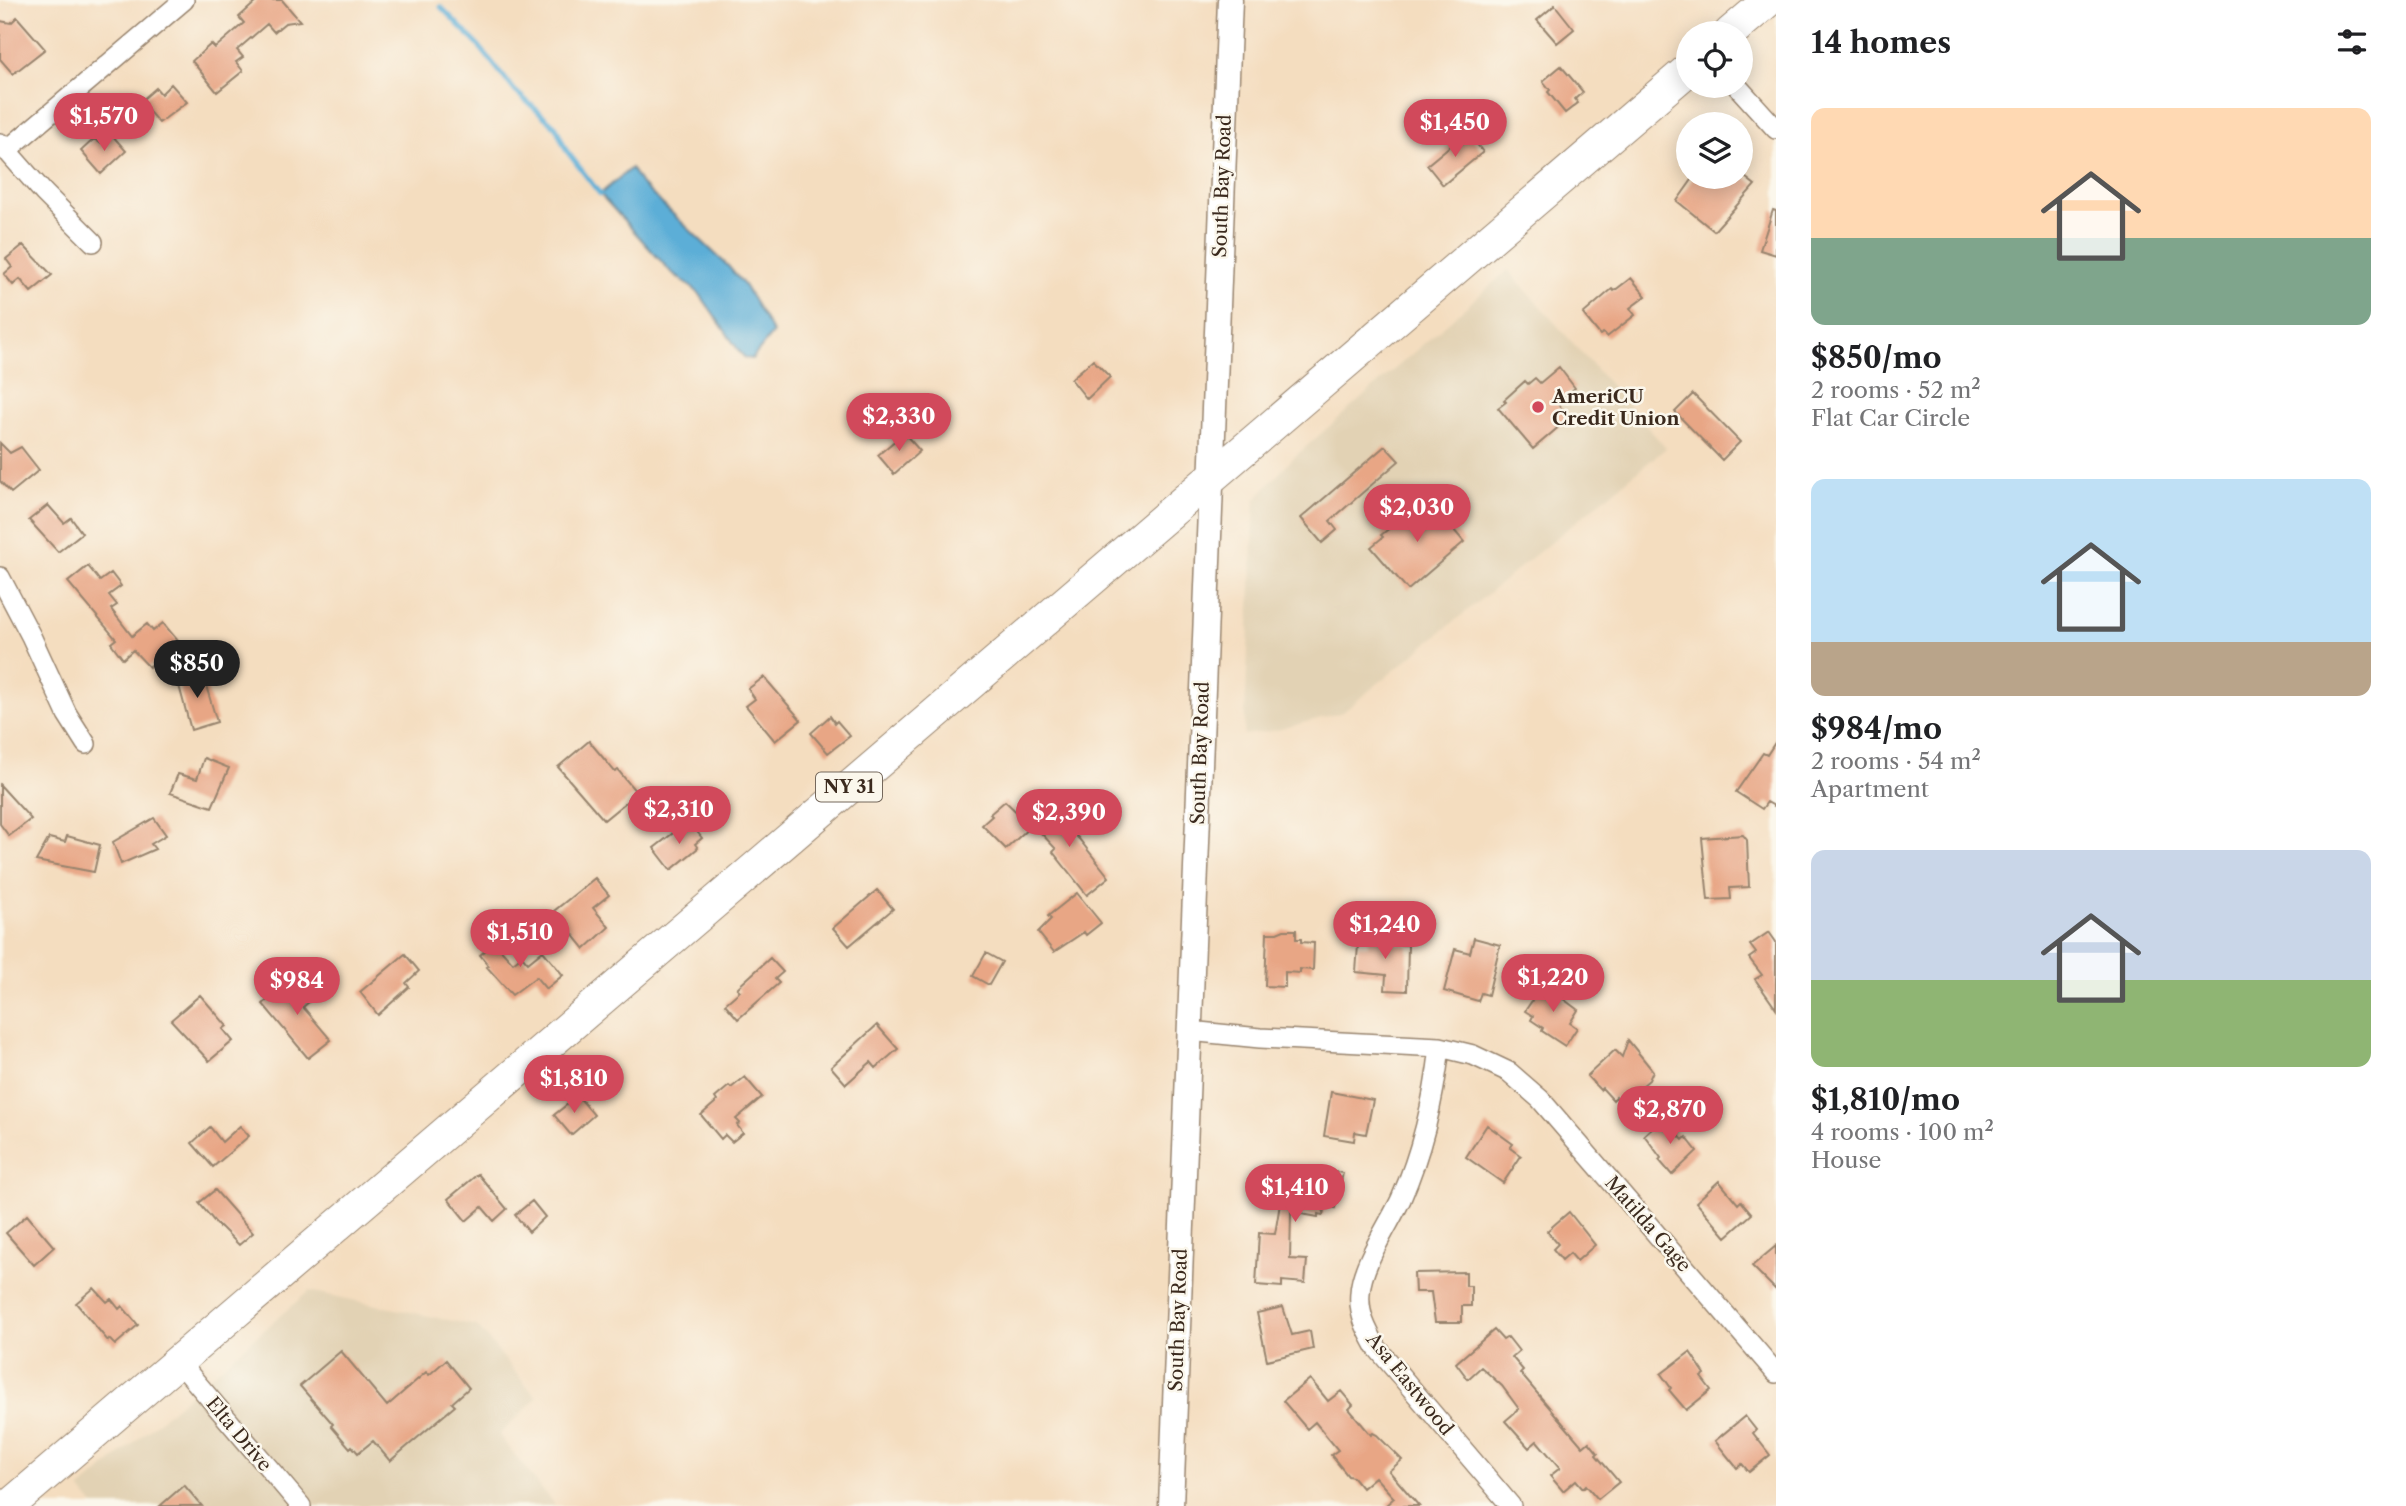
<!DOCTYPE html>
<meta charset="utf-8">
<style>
body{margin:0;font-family:"Libre Caslon Text",serif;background:#f2f2f2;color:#202124;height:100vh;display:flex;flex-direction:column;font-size:26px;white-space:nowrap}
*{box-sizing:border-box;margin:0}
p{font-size:23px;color:#757577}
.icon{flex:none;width:38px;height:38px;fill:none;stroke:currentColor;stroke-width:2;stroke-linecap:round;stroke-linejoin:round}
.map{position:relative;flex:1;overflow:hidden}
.sheet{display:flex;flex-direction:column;background:#fff;width:630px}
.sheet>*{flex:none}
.buttons{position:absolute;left:1676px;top:21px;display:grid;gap:14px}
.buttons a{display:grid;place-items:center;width:77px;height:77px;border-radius:50%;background:#fff;box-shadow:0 4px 18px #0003;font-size:35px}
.price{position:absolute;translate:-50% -60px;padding:0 16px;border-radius:24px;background:#d1495b;color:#fff;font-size:23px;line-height:46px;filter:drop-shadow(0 2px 4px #0008)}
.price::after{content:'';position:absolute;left:50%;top:42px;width:21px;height:16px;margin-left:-10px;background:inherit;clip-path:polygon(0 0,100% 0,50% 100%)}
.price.current{background:#222;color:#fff}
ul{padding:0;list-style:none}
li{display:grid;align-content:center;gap:14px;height:371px;padding:0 35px}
li span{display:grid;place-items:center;height:217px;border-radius:14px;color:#555}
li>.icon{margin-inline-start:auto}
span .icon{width:126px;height:126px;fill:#fffc;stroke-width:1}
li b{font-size:30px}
h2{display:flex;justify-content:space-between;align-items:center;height:84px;padding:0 35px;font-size:30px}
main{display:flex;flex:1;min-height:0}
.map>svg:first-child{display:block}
</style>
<main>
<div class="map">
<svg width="1776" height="1506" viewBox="0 0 1776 1506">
<rect width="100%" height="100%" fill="#fbf7ec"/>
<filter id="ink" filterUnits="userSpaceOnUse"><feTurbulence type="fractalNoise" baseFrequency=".0143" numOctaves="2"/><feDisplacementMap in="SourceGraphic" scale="14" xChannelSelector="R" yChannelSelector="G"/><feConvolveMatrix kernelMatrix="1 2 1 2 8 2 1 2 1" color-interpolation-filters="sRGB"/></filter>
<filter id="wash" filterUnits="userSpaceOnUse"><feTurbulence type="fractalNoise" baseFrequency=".00686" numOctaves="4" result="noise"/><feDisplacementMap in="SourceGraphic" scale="28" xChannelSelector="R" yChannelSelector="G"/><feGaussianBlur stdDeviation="1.57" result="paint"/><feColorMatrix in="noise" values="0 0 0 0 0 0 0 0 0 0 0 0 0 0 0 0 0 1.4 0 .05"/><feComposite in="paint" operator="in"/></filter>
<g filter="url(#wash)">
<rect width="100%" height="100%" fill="#f4ddbf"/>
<path fill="#e2d2b4" d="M1508 270 1666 448 1343 712 1277 730 1244 735 1255 500 1292 459Z
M309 1291 477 1326 537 1398 499 1435 555 1506H94L80 1489Z"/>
<path fill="#5caed7" stroke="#4c6c7a" stroke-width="2" d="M631 168 641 184 728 266 744 285 773 333 752 359 745 358 739 351 699 293 670 271 600 194Z"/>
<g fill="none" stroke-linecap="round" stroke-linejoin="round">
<path stroke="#5caed7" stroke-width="5" d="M441 7 479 46 515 91 556 127 566 150 600 194"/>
</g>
<g id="blocks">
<path fill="#e8a685" d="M258 0H282L300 21 285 23 274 32 267 24 237 50 243 57 236 62 243 71 217 92 192 61 211 44 215 48 244 23 239 17Z
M1555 5 1574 29 1557 43 1537 20Z
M17 17 45 49 13 74 0 59V21L11 23Z
M1561 66 1583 92 1575 99 1578 103 1565 113 1548 92 1550 90 1543 81Z
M171 84 187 102 159 123 143 105 145 103 142 100 156 88 161 94Z
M1467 132 1483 152 1443 185 1427 165Z
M111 134 126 151 101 174 81 151 94 139 100 143Z
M1741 174 1755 185 1714 231 1677 201 1694 177H1718L1729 186 1737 177H1741Z
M1773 210 1776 211V255L1760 250Z
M23 245 52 275 31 292 20 279 13 285 4 274 12 267 6 259Z
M1631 278 1646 296 1630 308 1635 315 1607 337 1603 333 1600 335 1583 314 1612 289 1614 291Z
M1093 360 1110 377 1087 399 1071 379Z
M1559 367 1575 388 1557 403 1569 418 1533 449 1498 408 1506 402 1504 400 1525 381 1528 384 1535 378 1540 383Z
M1693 394 1740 442 1722 460 1675 412Z
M904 433 920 451 894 474 878 455Z
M0 443 10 453 21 447 39 470 11 493 0 481Z
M1385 446 1399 461 1330 521 1337 530 1322 543 1301 518Z
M1427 498 1464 542 1408 590 1371 547 1383 537 1381 535Z
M48 505 64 523 71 518 82 533 58 552 29 520Z
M88 566 100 581 111 573 121 586 109 595 117 605 111 609 132 636 147 624 153 631 163 623 178 641 149 667 133 650 123 659 111 643 116 639 68 582Z
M201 669 217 722 191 730 177 678Z
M764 677 801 720 775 741 746 706 755 699 748 689Z
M830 716 835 723 837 721 850 736 828 753 811 733Z
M589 741 615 772 618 770 637 793 604 820 558 767Z
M1776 741V807L1767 802 1762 809 1736 792 1763 753 1767 755Z
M204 758 229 768 212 807 170 793 178 774 197 779Z
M0 785 31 819 9 836 0 824Z
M1005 801 1031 826 1006 849 982 825 992 816 990 814Z
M1045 802 1079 839 1109 877 1087 895 1053 852 1056 849 1027 818Z
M154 818 166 835 151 844 155 849 121 864 113 842Z
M686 823 688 825 690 823 702 838 695 844 698 848 671 870 654 848Z
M1743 835 1747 840 1749 887 1730 888 1731 899 1708 900 1702 838Z
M67 836 100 845 94 872 36 861 49 838 65 842Z
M595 878 609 895 593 908 609 927 585 949 554 911Z
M877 890 893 909 849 946 833 928Z
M1077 893 1101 923 1086 935 1084 932 1054 952 1038 932 1051 919 1048 916Z
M1395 928 1394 944 1408 945 1407 991 1385 990 1386 975 1356 972 1358 945H1368V937L1384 936Z
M1284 930H1296V939H1301V942L1314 943 1313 970 1300 969V973L1285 972V987L1265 986 1267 933H1277Z
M1769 932 1776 942V1009L1755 979 1762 975 1749 958 1756 953 1750 945Z
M1474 938 1500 945 1488 995 1481 993 1478 1001 1444 991 1455 949 1470 953Z
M495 943 513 963 522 956 528 963 543 951 563 975 546 989 536 977 512 995 487 967 489 966 480 955Z
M986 953 1002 962 989 985 973 976Z
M405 954 419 971 406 983 409 987 378 1015 360 992Z
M770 958 783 972 775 979 779 983 738 1019 725 1004 740 991 737 988Z
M301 979 315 997 303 1007 331 1040 308 1058 263 1004 284 985 288 990Z
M1545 982 1564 995 1562 998 1578 1010 1570 1023 1577 1028 1565 1046 1542 1031 1543 1028 1531 1020 1533 1016 1525 1011Z
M200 995 227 1026 223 1029 233 1041 209 1061 171 1020Z
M877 1025 898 1049 876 1068 871 1062 846 1084 831 1067Z
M1628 1040 1653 1071 1649 1080 1622 1103 1616 1097 1613 1100 1602 1088 1600 1090 1587 1076 1615 1050 1622 1057Z
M745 1077 762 1097 736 1119 740 1123 737 1125 743 1133 732 1142 725 1135 721 1139 701 1115 717 1101 715 1098 729 1086 731 1088Z
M1331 1092 1373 1100 1366 1134 1355 1132 1354 1141 1324 1136Z
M578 1096 594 1115 571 1135 554 1115Z
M1663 1118 1683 1140 1686 1137 1697 1151 1672 1175 1659 1160 1661 1158 1644 1135Z
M1487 1125 1513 1144 1510 1148 1521 1156 1503 1183 1466 1157Z
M240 1126 249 1136 213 1167 192 1143 210 1127 222 1142Z
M1292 1166 1343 1173 1335 1208 1325 1206 1323 1215 1318 1214V1217L1291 1212 1290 1259 1307 1260 1305 1283 1282 1281V1287L1256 1285 1259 1233 1275 1234 1283 1186 1288 1187Z
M478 1174 507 1209 494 1221 482 1207 466 1221 448 1199Z
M1719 1181 1738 1204 1741 1201 1752 1214 1726 1237 1696 1202Z
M215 1190 253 1233 239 1245 220 1226 219 1227 199 1203Z
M532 1201 545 1217 529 1232 515 1215Z
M1569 1212 1595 1245 1577 1261 1570 1253 1562 1260 1553 1249 1558 1244 1547 1231Z
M27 1215 54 1247 34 1265 6 1233Z
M1776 1246V1290L1752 1266Z
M1466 1272V1286H1471V1306H1462V1322H1435L1431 1292H1415L1414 1273Z
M94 1288 107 1302 111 1299 119 1309 122 1306 138 1325 115 1345 109 1339 108 1341 76 1303Z
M1283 1307 1292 1335 1310 1331 1313 1349 1267 1360 1257 1313Z
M1494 1330 1503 1340 1508 1337 1519 1351 1512 1357 1523 1370 1520 1373 1583 1447 1589 1442 1598 1453 1596 1455 1619 1482 1598 1499 1586 1485 1583 1488 1576 1480 1563 1491 1550 1476 1560 1468 1537 1441 1529 1448 1505 1421 1519 1409 1502 1386 1481 1367 1468 1379 1456 1363Z
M341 1351 387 1406 426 1372 429 1375 446 1360 469 1388 452 1403 455 1406 390 1461 373 1441 358 1453 352 1446 350 1448 331 1426 333 1424 300 1386Z
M1690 1352 1705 1374 1701 1377 1711 1390 1686 1410 1669 1390 1671 1388 1661 1374Z
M1310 1379 1328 1401 1341 1391 1353 1405 1349 1409 1371 1435 1373 1433 1377 1435 1402 1460 1389 1471 1419 1506H1385L1394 1498 1375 1477 1362 1488 1353 1477 1348 1476 1331 1455 1338 1450 1315 1422 1307 1429 1283 1401Z
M1745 1416 1756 1430 1753 1433 1770 1455 1749 1472 1742 1464 1737 1468 1715 1441Z
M184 1485 202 1506H160Z"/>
</g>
</g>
<g filter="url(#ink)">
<use href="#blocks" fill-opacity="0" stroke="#98846e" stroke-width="2"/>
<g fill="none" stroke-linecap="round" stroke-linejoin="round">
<defs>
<path id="minor" d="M1737 86 1776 129
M0 143 44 193 93 242
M6 151 184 0
M0 577 31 636 67 714 86 744
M1189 1031 1260 1038 1440 1047 1473 1055 1509 1072 1540 1099 1776 1373
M1440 1047C1434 1099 1422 1151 1401 1199 1389 1225 1361 1265 1360 1293 1358 1314 1367 1330 1377 1348L1511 1506
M178 1361 301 1506"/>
<path id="tertiary" d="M1171 1506 1230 0"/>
<path id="primary" d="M1730 33 1769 0
M9 1506 1689 69"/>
</defs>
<use href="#minor" stroke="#98846e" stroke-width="22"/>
<use href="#tertiary" stroke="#98846e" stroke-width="27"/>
<use href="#primary" stroke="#98846e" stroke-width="34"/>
<use href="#minor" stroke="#fff" stroke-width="19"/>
<use href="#tertiary" stroke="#fff" stroke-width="24"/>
<use href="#primary" stroke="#fff" stroke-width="32"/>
</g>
</g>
<circle fill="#d1495b" stroke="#fbf7ec" stroke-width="2.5" cx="1538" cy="407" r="7"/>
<g text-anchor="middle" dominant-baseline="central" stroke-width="5" stroke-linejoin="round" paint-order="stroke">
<rect fill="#fbf7ec" stroke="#75685c" stroke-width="2" x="816" y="772.5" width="66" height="29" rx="5"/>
<g font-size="18" font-weight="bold" fill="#3b2a1e">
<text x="849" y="787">NY 31</text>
</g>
<g font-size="19" fill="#3b2a1e" stroke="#fbf7ec">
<text transform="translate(1222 186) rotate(-88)">South Bay Road</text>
<text transform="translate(1200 753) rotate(-88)">South Bay Road</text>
<text transform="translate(1648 1224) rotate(49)">Matilda Gage</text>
<text transform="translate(1178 1320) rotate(-88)">South Bay Road</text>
<text transform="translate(1410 1384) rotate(51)">Asa Eastwood</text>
<text transform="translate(239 1434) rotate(50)">Elta Drive</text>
</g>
<g font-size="19" font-weight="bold" fill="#3b2a1e" stroke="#fbf7ec" text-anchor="start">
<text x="1552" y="396">AmeriCU<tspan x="1552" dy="22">Credit Union</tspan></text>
</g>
</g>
</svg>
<div class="buttons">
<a><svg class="icon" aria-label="locate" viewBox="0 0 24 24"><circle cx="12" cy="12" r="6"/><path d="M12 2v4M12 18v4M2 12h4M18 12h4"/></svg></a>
<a><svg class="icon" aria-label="layers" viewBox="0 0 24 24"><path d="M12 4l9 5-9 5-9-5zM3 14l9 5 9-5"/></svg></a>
</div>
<b class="price" style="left:104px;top:153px">$1,570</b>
<b class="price" style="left:1455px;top:159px">$1,450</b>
<b class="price" style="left:899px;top:453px">$2,330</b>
<b class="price" style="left:1417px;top:544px">$2,030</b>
<b class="price current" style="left:197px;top:700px">$850</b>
<b class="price" style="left:679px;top:846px">$2,310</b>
<b class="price" style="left:1069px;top:849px">$2,390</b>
<b class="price" style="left:1385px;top:961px">$1,240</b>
<b class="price" style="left:520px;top:969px">$1,510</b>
<b class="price" style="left:1553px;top:1014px">$1,220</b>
<b class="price" style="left:297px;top:1017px">$984</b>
<b class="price" style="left:574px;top:1115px">$1,810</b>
<b class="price" style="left:1670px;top:1146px">$2,870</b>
<b class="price" style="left:1295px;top:1224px">$1,410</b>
</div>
<section class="sheet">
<h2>14 homes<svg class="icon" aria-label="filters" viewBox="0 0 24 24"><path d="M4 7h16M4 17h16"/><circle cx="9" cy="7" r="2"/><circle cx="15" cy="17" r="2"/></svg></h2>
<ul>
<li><span style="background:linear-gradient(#ffd9b3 60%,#7fa58c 0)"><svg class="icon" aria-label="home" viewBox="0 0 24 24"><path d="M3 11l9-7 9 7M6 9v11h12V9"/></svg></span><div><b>$850/mo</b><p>2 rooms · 52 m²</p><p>Flat Car Circle</p></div></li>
<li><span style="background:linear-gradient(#bfe0f5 75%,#b9a48a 0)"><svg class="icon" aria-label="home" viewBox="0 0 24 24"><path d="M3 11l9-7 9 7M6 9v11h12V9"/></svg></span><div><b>$984/mo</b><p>2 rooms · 54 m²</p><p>Apartment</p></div></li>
<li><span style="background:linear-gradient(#c9d6e8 60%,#8fb573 0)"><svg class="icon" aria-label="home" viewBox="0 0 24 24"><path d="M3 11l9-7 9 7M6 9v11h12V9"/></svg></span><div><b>$1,810/mo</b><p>4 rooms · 100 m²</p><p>House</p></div></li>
</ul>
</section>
</main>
